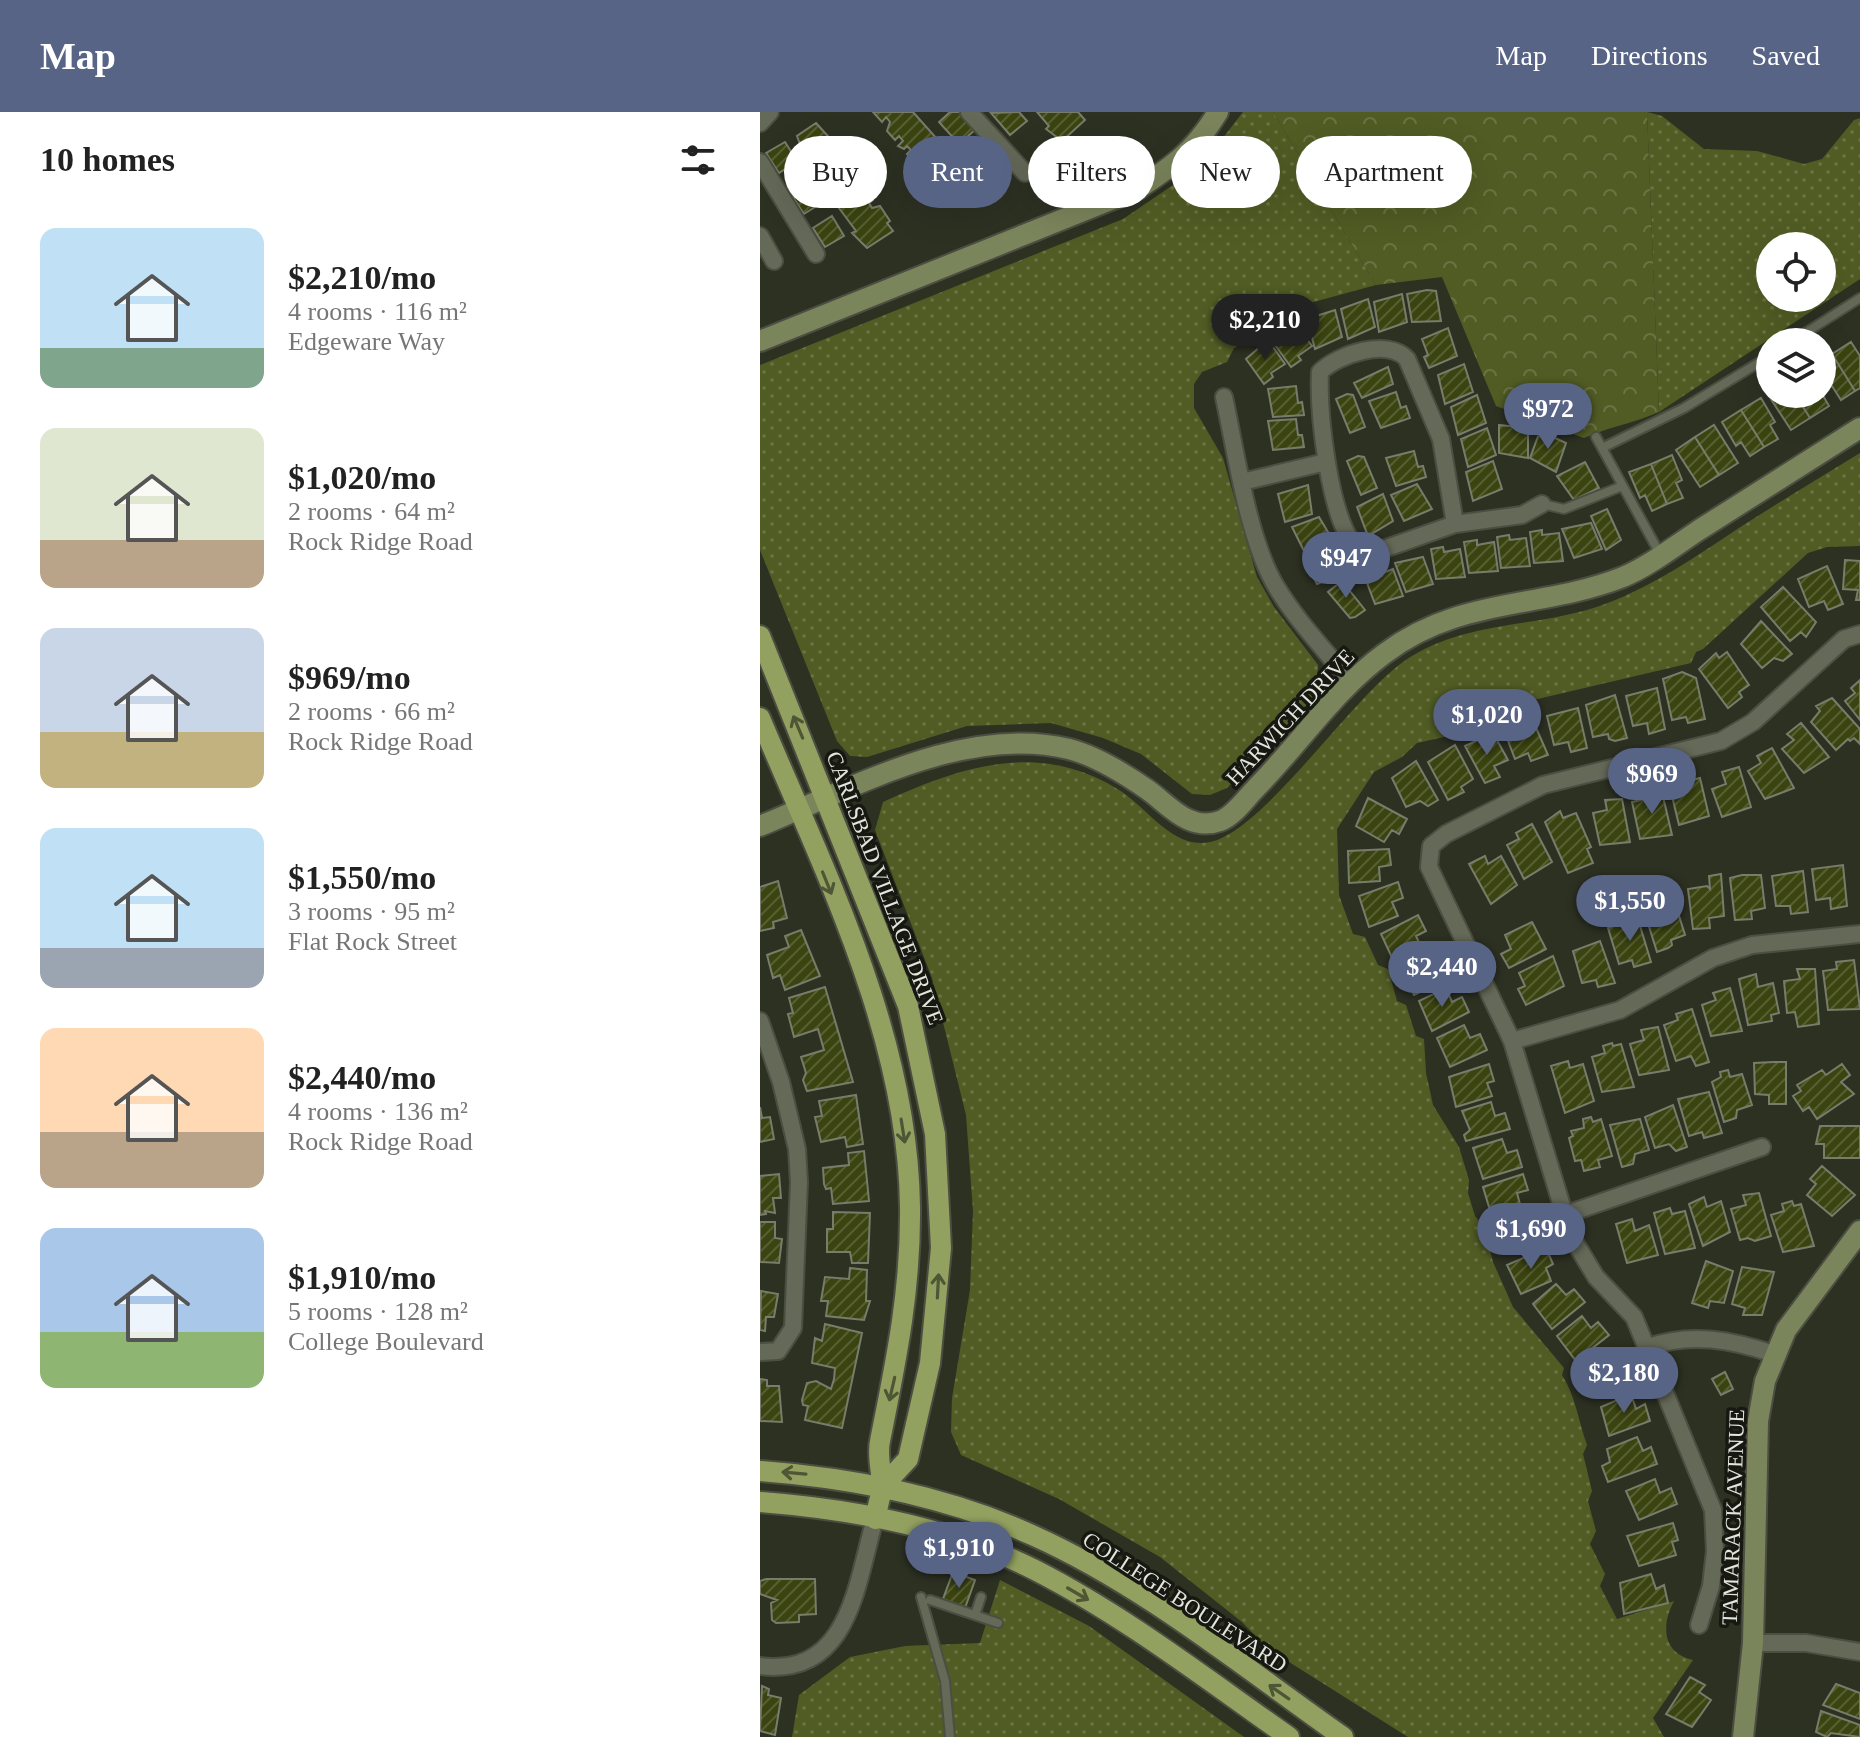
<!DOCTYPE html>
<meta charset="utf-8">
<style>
body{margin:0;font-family:Georgia,serif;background:#f2f2f2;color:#222;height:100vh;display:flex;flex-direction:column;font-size:30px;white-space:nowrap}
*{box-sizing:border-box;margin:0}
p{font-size:26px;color:#767676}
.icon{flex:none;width:44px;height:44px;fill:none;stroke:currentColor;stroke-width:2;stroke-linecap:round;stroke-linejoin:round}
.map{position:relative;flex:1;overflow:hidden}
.panel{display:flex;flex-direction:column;background:#fff;width:760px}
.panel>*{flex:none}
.guide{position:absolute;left:24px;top:24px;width:760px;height:72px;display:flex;gap:16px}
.controls{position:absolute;left:996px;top:120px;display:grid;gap:16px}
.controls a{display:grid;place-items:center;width:80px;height:80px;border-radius:50%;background:#fff;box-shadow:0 8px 32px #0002;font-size:40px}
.price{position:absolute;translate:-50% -68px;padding:0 18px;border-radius:28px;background:#586485;color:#fff;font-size:26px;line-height:52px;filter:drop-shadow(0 2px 4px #0008)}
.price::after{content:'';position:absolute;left:50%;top:48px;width:24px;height:18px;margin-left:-12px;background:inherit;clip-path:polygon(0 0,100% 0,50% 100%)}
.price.current{background:#222;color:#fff}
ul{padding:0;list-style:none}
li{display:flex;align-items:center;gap:24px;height:200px;padding:0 40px}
li span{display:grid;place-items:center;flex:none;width:224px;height:160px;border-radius:16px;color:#555}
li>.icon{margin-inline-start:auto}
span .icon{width:96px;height:96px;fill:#fffc;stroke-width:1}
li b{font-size:34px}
h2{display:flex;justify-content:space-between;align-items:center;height:96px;padding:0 40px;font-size:34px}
.pill{padding:0 28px;border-radius:36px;background:#fff;box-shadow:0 8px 32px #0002;font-size:28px;line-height:72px}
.pill.current{background:#586485;color:#fff}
header{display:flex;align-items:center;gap:48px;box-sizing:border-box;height:112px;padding:0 40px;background:#586485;color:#fff}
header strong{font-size:38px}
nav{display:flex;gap:44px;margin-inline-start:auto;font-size:28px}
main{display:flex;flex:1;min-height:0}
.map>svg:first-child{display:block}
</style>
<header>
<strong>Map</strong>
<nav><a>Map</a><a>Directions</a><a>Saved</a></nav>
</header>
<main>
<section class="panel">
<h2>10 homes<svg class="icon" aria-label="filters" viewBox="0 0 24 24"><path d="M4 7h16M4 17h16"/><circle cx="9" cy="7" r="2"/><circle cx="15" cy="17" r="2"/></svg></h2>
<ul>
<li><span style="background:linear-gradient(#bfe0f5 75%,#7fa58c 0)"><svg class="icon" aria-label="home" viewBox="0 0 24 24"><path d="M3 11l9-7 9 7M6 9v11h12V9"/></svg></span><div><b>$2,210/mo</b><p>4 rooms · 116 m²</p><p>Edgeware Way</p></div></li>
<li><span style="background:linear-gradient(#dfe7d0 70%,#b9a48a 0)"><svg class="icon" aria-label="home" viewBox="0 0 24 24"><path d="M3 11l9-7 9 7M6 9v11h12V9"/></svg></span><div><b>$1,020/mo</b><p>2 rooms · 64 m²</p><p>Rock Ridge Road</p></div></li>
<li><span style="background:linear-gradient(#c9d6e8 65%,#c2b280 0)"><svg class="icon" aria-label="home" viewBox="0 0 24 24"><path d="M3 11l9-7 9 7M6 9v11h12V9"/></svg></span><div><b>$969/mo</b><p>2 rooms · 66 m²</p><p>Rock Ridge Road</p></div></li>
<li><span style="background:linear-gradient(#bfe0f5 75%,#9aa5b1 0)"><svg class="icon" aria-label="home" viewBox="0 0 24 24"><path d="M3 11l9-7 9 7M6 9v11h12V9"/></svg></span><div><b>$1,550/mo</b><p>3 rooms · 95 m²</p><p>Flat Rock Street</p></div></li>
<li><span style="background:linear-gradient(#ffd9b3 65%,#b9a48a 0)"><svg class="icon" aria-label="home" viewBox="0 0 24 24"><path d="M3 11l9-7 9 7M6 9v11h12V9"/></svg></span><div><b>$2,440/mo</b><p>4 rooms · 136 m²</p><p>Rock Ridge Road</p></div></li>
<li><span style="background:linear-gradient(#a9c7e8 65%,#8fb573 0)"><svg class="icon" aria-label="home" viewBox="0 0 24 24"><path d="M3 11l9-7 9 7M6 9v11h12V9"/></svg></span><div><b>$1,910/mo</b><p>5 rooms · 128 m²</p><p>College Boulevard</p></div></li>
</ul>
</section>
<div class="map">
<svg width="1100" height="1625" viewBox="0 0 1100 1625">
<defs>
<pattern id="grass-dots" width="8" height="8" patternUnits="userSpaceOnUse" patternTransform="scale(2)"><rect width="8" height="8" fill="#515c24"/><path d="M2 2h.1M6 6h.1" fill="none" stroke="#6a7343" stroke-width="1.8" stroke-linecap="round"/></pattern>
<pattern id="forest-crowns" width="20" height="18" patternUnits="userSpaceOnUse" patternTransform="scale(2)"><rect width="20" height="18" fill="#515c24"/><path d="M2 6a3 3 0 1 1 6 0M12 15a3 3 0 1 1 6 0" fill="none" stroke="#6a7343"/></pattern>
<pattern id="building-hatch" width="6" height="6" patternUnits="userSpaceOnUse" patternTransform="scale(2)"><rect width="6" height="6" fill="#3b4410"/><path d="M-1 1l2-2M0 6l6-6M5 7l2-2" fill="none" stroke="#575f32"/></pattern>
</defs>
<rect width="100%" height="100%" fill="#2d3122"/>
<path fill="url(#grass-dots)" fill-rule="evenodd" d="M483 0H513L616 173 546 192 523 203 474 236 467 250 442 260 434 272V296L463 346 497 465 514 495 558 553 556 583 467 676 450 683 432 682 381 642 343 626 291 611 207 614 107 645 90 644 77 629 0 438V253L363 107 441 54Z
M887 0 902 4 944 37 997 39 1044 52 1062 47 1094 8 1100 6V167L899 300ZM1010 134H1062V186H1010Z
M1100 341V434L1067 435 1048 441 943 537 936 540 931 551 769 589 693 623 657 631 642 645 614 660 577 717 579 783 593 822 605 825 618 853 628 857 637 889 646 893 656 924 664 927 666 961 673 993 699 1035 709 1068 708 1081 715 1104 724 1115 733 1150 753 1195 804 1256 802 1263C816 1285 818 1308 827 1333L823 1342 832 1379 828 1389 836 1419 830 1432 845 1462 840 1474 857 1507 914 1489C901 1513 902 1541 933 1548L893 1606 904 1625H648L507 1536 482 1510 400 1445 299 1387 201 1343 191 1320 192 1286 210 1178 213 1099 206 1003 172 866 115 718 123 690C201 654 280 628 359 678 388 696 413 738 450 730 502 720 591 587 643 550 704 507 778 517 845 492 894 474 938 443 982 414 1021 389 1061 365 1100 341Z
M240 1468 329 1514 484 1625H32L39 1583 90 1545 145 1534 220 1531Z"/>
<path fill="url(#forest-crowns)" d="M513 0H887L899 300C874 311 849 315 824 326L736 294 682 165 616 173Z"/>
<path fill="url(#building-hatch)" stroke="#777c6b" stroke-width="2" d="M113 0H153L217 72 199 87 192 79 188 82 178 71 175 74 165 56 169 53 162 45 155 51 147 42 151 38 147 34 144 37 138 34 143 29 139 24 135 28 127 19 130 10 126 5 122 10Z
M190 0H200L216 17 199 32 179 10Z
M259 0 267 9 250 23 231 1Z
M277 0H318L325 8 302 29 286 17 289 14Z
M56 11 75 32 78 30 87 47 82 51 94 59 90 64 93 69 98 66 113 88 109 91 112 96 120 94 130 109 127 111 133 119 107 136 92 121 96 119 70 84 74 81 40 32 37 24Z
M25 30 37 49 19 61 6 41Z
M227 30 247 53 230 68 210 45Z
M46 64 63 90 44 102 27 76Z
M72 104 84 124 65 135 53 116Z
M667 178 676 179 681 209 652 210 647 182Z
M642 182 647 210 619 220 614 190Z
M608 187 615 215 588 227 581 197Z
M575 198 582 225 555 237 547 207Z
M535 211 552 234 538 244 541 248 531 255 513 230Z
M688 216 697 244 669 256 664 245 668 243 662 227Z
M508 228 525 252 511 261 513 265 504 272 486 247Z
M1091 230 1100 244V276L1095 279 1072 242Z
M1072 242 1095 279 1081 288 1072 274 1067 277 1062 269V248Z
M704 252 713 280 685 292 678 263Z
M628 255 633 272 602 286 594 271Z
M536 274 538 291 542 290 544 303 513 305 508 277Z
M1010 279V282H1035L1050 306 1031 318 1007 281Z
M636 280 641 296 646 294 650 306 621 316 609 289Z
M587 282 593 283 605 315 590 321 576 287Z
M1035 282H1062L1069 294 1050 306Z
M717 283 726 311 698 323 691 295Z
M1001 286 1015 310 1010 313 1018 327 1004 335 981 298Z
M981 298 1004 335 990 344 981 330 976 334 962 310Z
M536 307 538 323H542L544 335 513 338 508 309Z
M739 313 768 316V346L739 341Z
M954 313 978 351 959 363 935 325Z
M727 316 736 343 708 355 701 327Z
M780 319 806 331 796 360 770 346Z
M935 325 959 363 940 375 916 338Z
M654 339 658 355 663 354 666 365 636 374 626 346Z
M912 343 922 368 916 371 923 386 907 392 891 352Z
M598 344 604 345 617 376 601 383 587 349Z
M733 349 742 377 713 389 706 360Z
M825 350 839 376 814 388 797 364Z
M891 352 907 392 892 399 885 383 880 386 869 360Z
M657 372 672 397 644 409 631 383Z
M548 373 552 402 525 410 518 382Z
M623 382 633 409 608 424 597 395Z
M847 397 861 428 846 438 831 404Z
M559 405 574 430 545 441 532 415Z
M831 411 842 437 814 446 802 417Z
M782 418V423L799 421 803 449 774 451 770 420Z
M749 423 750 428 766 426 770 454 741 456 737 425Z
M717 428V433L734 430 738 459 709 461 704 430Z
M683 435 684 440 700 437 705 465 676 467 671 437Z
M571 436 586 461 557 472 544 446Z
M663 445 673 472 646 480 635 451Z
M1085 448 1100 449V488H1096L1098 478 1083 477Z
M1067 454 1083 492 1068 498 1064 489 1049 495 1038 467Z
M633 457 643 484 615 492 604 463 616 458 617 463Z
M582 469 605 498 595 505 590 506 568 480Z
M1023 475 1056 510 1046 525 1041 520 1030 529 1001 495Z
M1001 509 1032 542 1023 549 1014 546 1002 556 981 532Z
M967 540 989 573 979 580 982 585 968 596 939 557 956 541 959 546Z
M922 560 936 566 945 607 928 611 926 605 912 608 903 567Z
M1100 568V608L1085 589 1095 581 1091 576Z
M897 576 905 617 889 622 887 611 873 614 866 584Z
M855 583 867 626 855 629 849 627 848 622 833 625 826 593Z
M1072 586 1100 617V632L1094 626 1090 629 1088 627 1076 638 1051 610 1060 599 1056 594Z
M818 596 827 636 811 640 808 630 794 633 787 604Z
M770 602 788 643 771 649 768 641 755 647 743 616Z
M1041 611 1069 645 1044 661 1022 637 1034 628 1027 622Z
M733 621 748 648 734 654 740 665 725 671 705 634Z
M695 633 713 667 701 675 704 680 688 688 668 650Z
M1012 636 1034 676 1005 687 988 659 1001 651 997 644Z
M656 649 678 688 668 694 660 689 646 695 632 666Z
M979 655 991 695 962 705 952 677 966 672 962 660Z
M940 666 949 704 919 713 912 684 927 680 924 670Z
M901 676 912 723 880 727 872 690 885 687 884 680Z
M608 686 647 707 639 722 632 718 624 730 596 714Z
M862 687 870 730 840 733 833 701 847 698 845 688Z
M800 699 803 706 816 701 831 735 827 737 833 751 808 761 785 710Z
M772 712 792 750 764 767 747 733 759 727 756 721Z
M629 737 631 753 619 755 620 769 589 771 588 739Z
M725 744 728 752 741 744 757 773 731 792 709 752Z
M1083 753 1087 794 1071 797 1070 786 1056 788 1052 757Z
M1043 759 1048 800 1031 802 1030 794H1016L1012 764Z
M961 762 964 804 949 806 950 816 933 817 928 777 947 774 950 777 949 764Z
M982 763H1001L1005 796 991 799 992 807 975 808 970 766Z
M18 769 27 806 13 810 14 816 0 819V775Z
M638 770 643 786 632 790 638 804 609 815 599 784Z
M891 786 896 797 915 791 925 823 911 828 912 833 908 836 897 840 881 789Z
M658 803 666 819 656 824 662 837 634 850 621 822Z
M877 804 891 850 874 855 872 848 859 852 848 816Z
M772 810 786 837 749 856 741 842 751 837 745 823Z
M41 818 60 864 25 878 20 863 13 866 7 843 29 835 25 824Z
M840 829 855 871 838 875 836 868 822 871 813 839Z
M668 841 674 854 684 850 691 866 654 883 640 854Z
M793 844 804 874 766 893 758 877 765 874 759 861Z
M1094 848 1100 897 1068 898 1063 859 1077 857 1076 850Z
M1037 857H1055L1059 912 1038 915 1035 900 1027 901 1024 869 1040 867Z
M996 862 998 875 1013 871 1019 901 1011 903 1012 909 988 913 979 867Z
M65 875 93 970 47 979 43 968 46 961 41 945 64 938 58 917 34 925 28 902 33 901 29 886Z
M686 876 692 890 702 885 709 900 672 919 659 889Z
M970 876 982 919 951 924 942 893 956 888 953 881Z
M932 897 949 950 936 954 931 944 916 949 904 913 918 908 916 902Z
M704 913 710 926 720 922 727 938 690 955 677 926Z
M898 915 909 958 879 963 870 932 884 928 881 918Z
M852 931 853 934 861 932 874 975 842 980 832 945 845 941 843 934Z
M808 949 810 956 823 952 834 989 805 1001 791 954Z
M1014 950H1026V992H1009V983L995 982 994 951Z
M729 952 734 969 727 971 732 984 696 995 689 965Z
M1082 952 1090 963 1081 970 1094 982 1057 1007 1049 995 1043 999 1033 984 1041 979 1037 973 1062 958 1066 963Z
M968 958 970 965 982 962 992 993 977 998 976 1006 964 1010 952 970 961 965 960 960Z
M949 980 962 1021 944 1026 942 1020 929 1024 918 987Z
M96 983 103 1032 87 1035 85 1025 61 1030 55 1005 62 1004 59 989Z
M731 990 735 1004 745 1001 750 1017 706 1029 704 1023 710 1018 702 999Z
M913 993 927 1035 916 1039 909 1032 895 1036 885 1005Z
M0 995 2 1006 10 1005 14 1027 0 1030Z
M831 1005 833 1010 841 1007 852 1044 838 1048 840 1055 824 1059 821 1048 815 1049 809 1026 813 1024 811 1019 824 1016 823 1007Z
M880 1007 889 1038 875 1042 873 1052 862 1055 850 1013Z
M1060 1014H1100V1046H1064V1032H1056Z
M742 1027 747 1041 757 1038 762 1055 723 1067 713 1036Z
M104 1039 109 1089 73 1092 71 1076 66 1077 64 1072 63 1056 89 1053 88 1041Z
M1062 1054 1095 1083 1072 1104 1047 1083 1056 1072 1050 1067Z
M19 1062 21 1086H13L15 1101 5 1099 6 1102 0 1103V1064Z
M763 1062 768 1078 757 1081 761 1096 732 1105 723 1075Z
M999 1081 1011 1124 995 1129 988 1126 980 1128 971 1097 986 1093 983 1083Z
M944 1085 947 1095 961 1089 970 1120 943 1134 929 1092Z
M1032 1089 1034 1094 1041 1092 1054 1134 1023 1140 1011 1103 1024 1099 1022 1092Z
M910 1096 912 1102 925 1099 935 1136 905 1142 894 1101Z
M73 1100 110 1101 108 1151H92L90 1140H67V1117H73Z
M765 1102 769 1117 779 1114 784 1130 745 1142 736 1111Z
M872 1107 875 1119 889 1113 898 1143 867 1151 856 1112Z
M0 1110H15V1126L22 1127 19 1151 0 1150Z
M786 1136 793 1152 786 1156 791 1169 761 1182 747 1153Z
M946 1149 973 1159 964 1191 950 1189 948 1196 932 1191Z
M982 1155 1014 1160 1002 1203H983L985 1196 972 1192Z
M90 1156 107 1158 106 1189H110L104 1208 66 1204 68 1189H61L65 1165 89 1167Z
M796 1172 806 1183 814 1177 825 1190 792 1217 773 1192Z
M1 1179 18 1182 14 1205H6L5 1219 0 1218Z
M822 1204 831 1216 838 1210 849 1223 816 1249 797 1224Z
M65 1212 102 1221 82 1316 45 1308 48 1294 43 1293 42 1288 47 1271 56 1269 71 1277 74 1267 75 1256 52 1251 55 1226 62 1229Z
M851 1239 858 1252 864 1249 872 1264 835 1285 818 1257Z
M965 1260 973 1277 961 1283 952 1267Z
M0 1267 7 1268V1274H19L22 1310 0 1309Z
M871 1282 876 1297 885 1292 890 1309 849 1324 841 1295Z
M877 1325 883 1339 891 1335 897 1352 848 1370 842 1354 850 1350 847 1337Z
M895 1367 900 1381 911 1376 917 1392 879 1408 866 1379Z
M913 1411 918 1428 912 1430 916 1443 879 1454 867 1424Z
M193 1460 215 1468 205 1496 183 1487Z
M891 1462 896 1477 904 1473 908 1491 864 1502 860 1471Z
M6 1467H55L56 1502 39 1503V1510L16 1511 12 1508 11 1491 17 1488 0 1482V1469Z
M930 1565 945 1573 939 1580 951 1588 932 1615 906 1602Z
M1076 1572 1100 1581V1607L1063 1593Z
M2 1574 9 1577 8 1583 21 1586 15 1623 0 1619Z
M1061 1599 1100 1613V1625L1071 1621 1067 1625 1056 1620Z"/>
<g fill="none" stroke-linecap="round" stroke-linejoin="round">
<defs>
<path id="lane" d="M1031 230 1100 186
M836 325 900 442
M842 336 924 296 1010 244
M782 392 804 397 860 375
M161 1485 185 1569 190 1625
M170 1488 238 1511
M215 1503 221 1485"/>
<path id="street" d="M209 0 265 61
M0 11 10 0
M0 50 56 142
M0 124 14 149
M464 285C476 340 488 429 517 476 537 509 566 539 590 569
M482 370 566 350
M695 412 681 327 647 247C628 226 578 242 560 260 558 301 569 402 594 433 601 440 609 440 618 439L695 412 762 403 782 392
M0 909 21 970 37 1037 39 1070 33 1216 18 1239 0 1240
M752 929 860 898 953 846 992 833 1100 822
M804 1103 1002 1035
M889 1235C931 1220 972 1228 1014 1242
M939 1513 951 1474 955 1439 953 1398 874 1205 836 1165 811 1124 752 929 669 755 671 734 686 722 783 673 961 629 993 610 1084 527 1100 522
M993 1531H1046L1100 1540
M0 1554C90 1565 96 1472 115 1407"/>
<path id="secondary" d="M0 229 378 77C414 53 435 38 458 0
M0 714C93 676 206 612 309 637 336 644 365 662 388 678 409 693 429 720 460 709 474 704 486 686 497 675 540 631 574 579 624 542 701 484 779 498 863 465 889 454 915 434 939 418 993 384 1046 350 1100 316
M983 1625 993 1531 998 1309 1005 1269 1026 1218 1100 1119"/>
<path id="primary" d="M0 524 148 894 175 1022 181 1136 170 1251 148 1347 122 1375
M0 606C65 761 148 924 150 1095 151 1178 136 1249 120 1329 117 1342 121 1357 122 1371 122 1383 117 1395 115 1407
M0 1359C93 1366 186 1384 272 1423 384 1473 483 1555 583 1625
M0 1390C92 1397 192 1416 275 1458 365 1504 446 1567 529 1625"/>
</defs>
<use href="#lane" stroke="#4c4e42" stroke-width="12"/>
<use href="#street" stroke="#4c4e42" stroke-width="20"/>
<use href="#secondary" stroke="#4c4e42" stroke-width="24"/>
<use href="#primary" stroke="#4c4e42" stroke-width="24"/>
<use href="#lane" stroke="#646958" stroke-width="8"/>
<use href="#street" stroke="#646958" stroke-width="16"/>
<use href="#secondary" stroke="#7b855c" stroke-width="20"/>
<use href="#primary" stroke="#93a160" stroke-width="20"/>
</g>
<defs><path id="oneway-shaft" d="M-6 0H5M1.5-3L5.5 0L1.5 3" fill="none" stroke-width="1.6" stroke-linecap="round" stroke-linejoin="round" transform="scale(2)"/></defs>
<g stroke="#4e5635">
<use href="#oneway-shaft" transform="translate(38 615) rotate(-113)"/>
<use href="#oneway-shaft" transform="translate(67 771) rotate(68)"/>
<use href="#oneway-shaft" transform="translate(143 1019) rotate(81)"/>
<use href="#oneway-shaft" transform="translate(178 1174) rotate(-87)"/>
<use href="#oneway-shaft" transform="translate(132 1277) rotate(103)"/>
<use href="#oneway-shaft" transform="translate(34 1361) rotate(-175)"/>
<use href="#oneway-shaft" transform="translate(318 1482) rotate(30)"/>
<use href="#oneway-shaft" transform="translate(519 1580) rotate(-145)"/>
</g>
<g text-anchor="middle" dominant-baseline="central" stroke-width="7" stroke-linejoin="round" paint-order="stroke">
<g font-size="22" fill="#e4e6dd" stroke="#161811">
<text transform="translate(530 605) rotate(-47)">HARWICH DRIVE</text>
<text transform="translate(125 776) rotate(69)">CARLSBAD VILLAGE DRIVE</text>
<text transform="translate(973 1405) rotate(-88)">TAMARACK AVENUE</text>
<text transform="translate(425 1490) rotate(33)">COLLEGE BOULEVARD</text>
</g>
</g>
</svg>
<div class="controls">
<a><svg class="icon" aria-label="locate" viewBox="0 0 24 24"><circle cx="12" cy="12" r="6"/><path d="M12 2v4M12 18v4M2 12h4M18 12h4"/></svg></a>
<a><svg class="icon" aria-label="layers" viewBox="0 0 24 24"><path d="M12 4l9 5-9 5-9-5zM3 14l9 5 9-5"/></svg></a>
</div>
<b class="price current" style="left:505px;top:250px">$2,210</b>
<b class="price" style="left:788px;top:339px">$972</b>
<b class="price" style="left:586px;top:488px">$947</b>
<b class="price" style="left:727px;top:645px">$1,020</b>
<b class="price" style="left:892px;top:704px">$969</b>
<b class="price" style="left:870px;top:831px">$1,550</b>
<b class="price" style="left:682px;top:897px">$2,440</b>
<b class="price" style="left:771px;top:1159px">$1,690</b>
<b class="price" style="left:864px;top:1303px">$2,180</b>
<b class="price" style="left:199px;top:1478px">$1,910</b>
<div class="guide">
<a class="pill">Buy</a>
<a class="pill current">Rent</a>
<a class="pill">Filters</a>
<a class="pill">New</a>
<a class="pill">Apartment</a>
</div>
</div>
</main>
